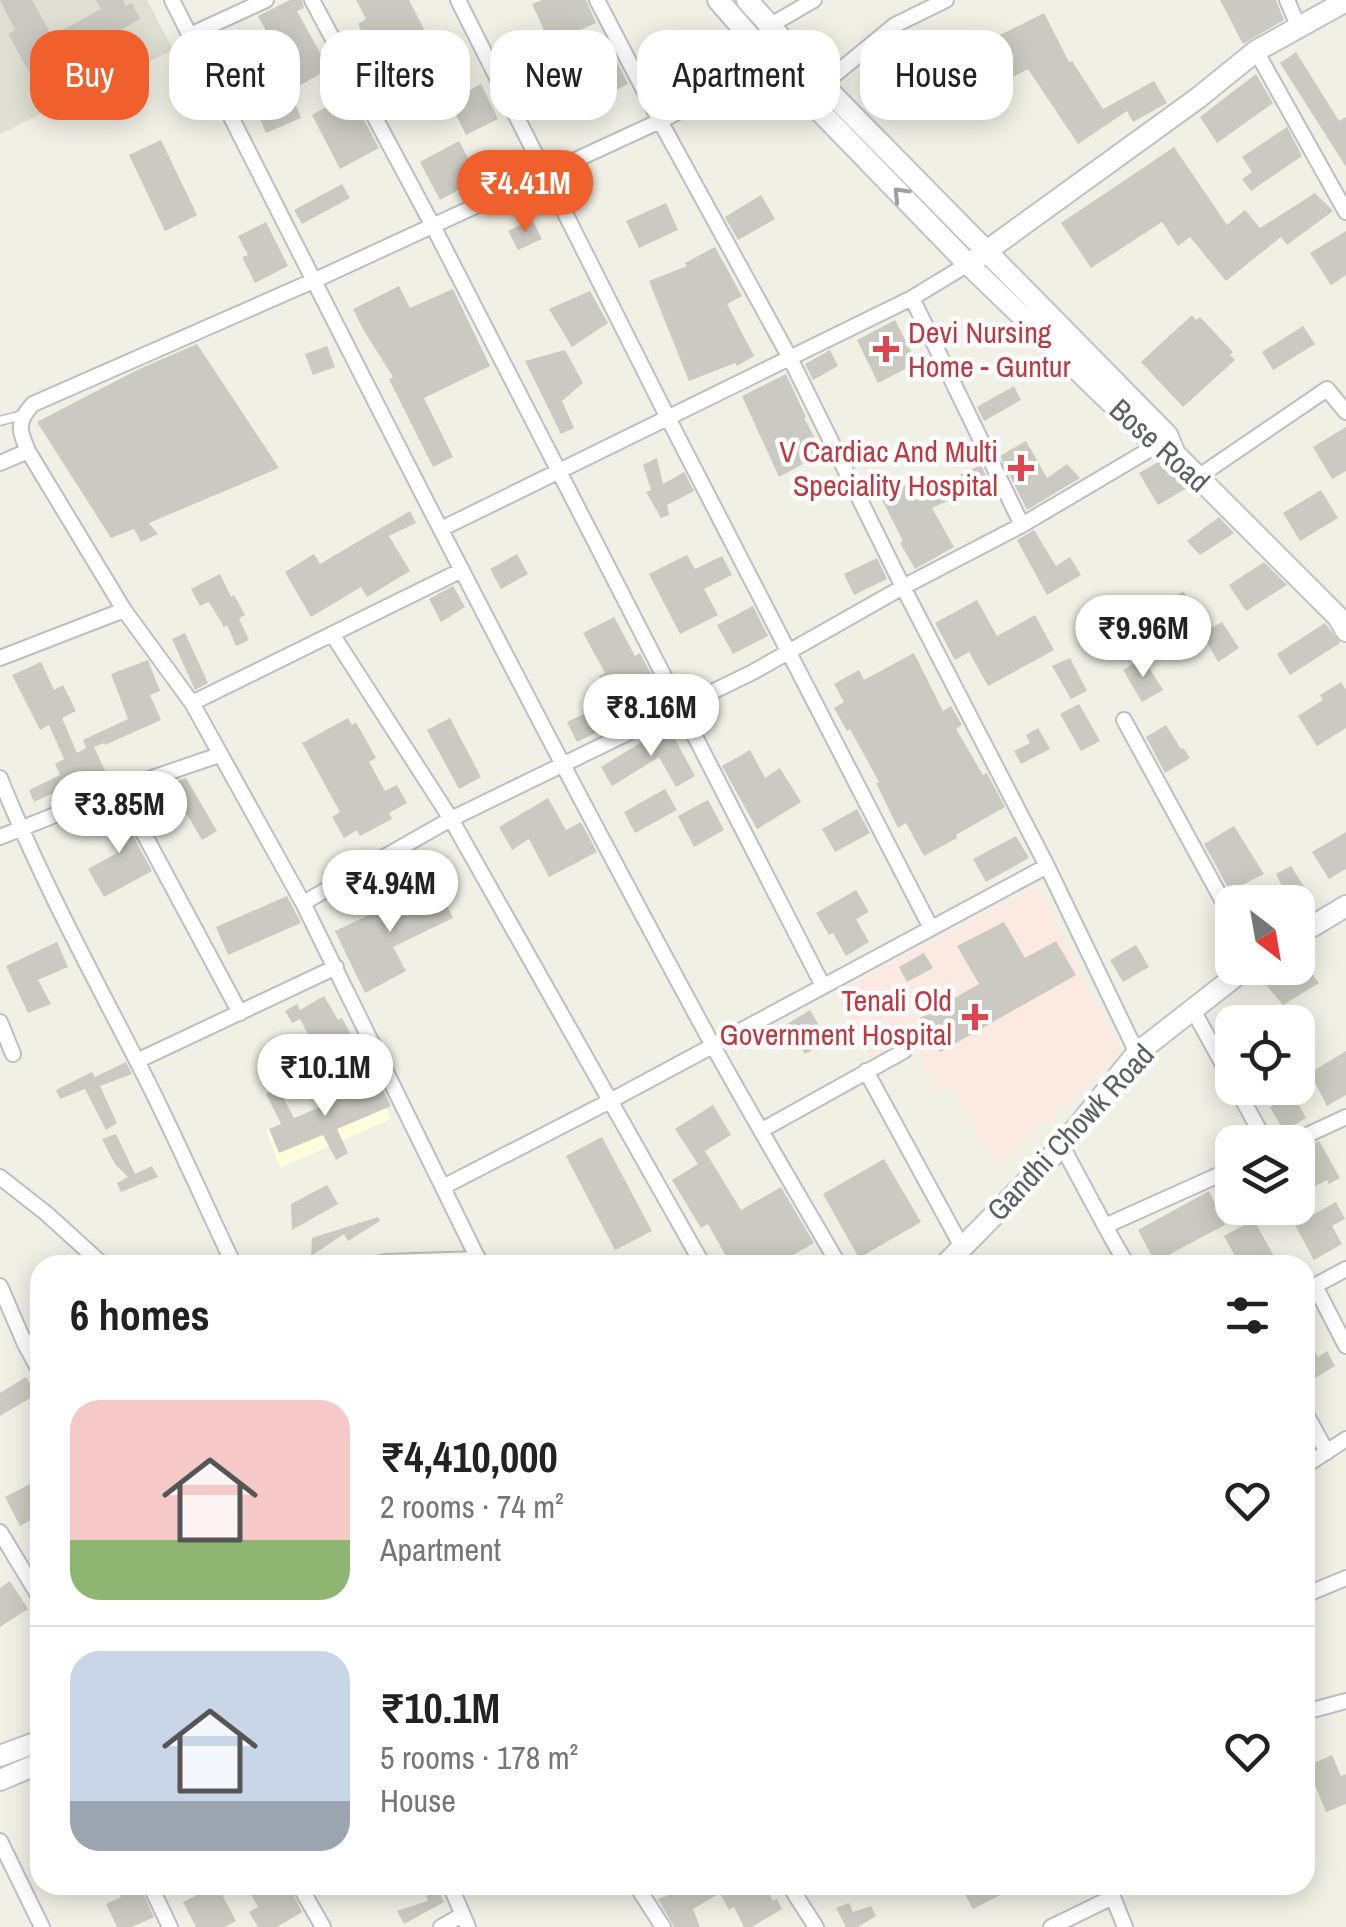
<!DOCTYPE html>
<meta charset="utf-8">
<style>
body{margin:0;font-family:"Archivo Narrow",sans-serif;background:#f6f6f6;color:#222;height:100vh;display:flex;flex-direction:column;font-size:38px;white-space:nowrap}
*{box-sizing:border-box;margin:0}
p{font-size:32px;color:#767676}
.icon{flex:none;width:55px;height:55px;fill:none;stroke:currentColor;stroke-width:2;stroke-linecap:round;stroke-linejoin:round}
.map{position:relative;flex:1;overflow:hidden}
.details{position:absolute;left:30px;top:1255px;width:1285px;height:640px;display:flex;flex-direction:column;background:#fff;border-radius:30px;box-shadow:0 5px 25px #0003}
.details>*{flex:none}
.top-card{position:absolute;left:30px;top:30px;width:1288px;height:90px;display:flex;gap:20px}
.needle{width:65px;rotate:149deg}
.fabs{position:absolute;left:1215px;top:885px;display:grid;gap:20px}
.fabs a{display:grid;place-items:center;width:100px;height:100px;border-radius:20px;background:#fff;box-shadow:0 5px 25px #0003;font-size:50px}
.price{position:absolute;translate:-50% -85px;padding:0 22px;border-radius:35px;background:#fff;color:#222;font-size:32px;line-height:65px;filter:drop-shadow(0 2px 5px #0008)}
.price::after{content:'';position:absolute;left:50%;top:60px;width:30px;height:22px;margin-left:-15px;background:inherit;clip-path:polygon(0 0,100% 0,50% 100%)}
.price.selected{background:#f0602c;color:#fff}
ul{padding:0;list-style:none}
li{display:flex;align-items:center;gap:30px;height:250px;padding:0 40px}
li+li{border-top:2px solid #e0e0e0}
li span{display:grid;place-items:center;flex:none;width:280px;height:200px;border-radius:30px;color:#555}
li>.icon{margin-inline-start:auto}
span .icon{width:120px;height:120px;fill:#fffc;stroke-width:1}
li b{font-size:42px}
h2{display:flex;justify-content:space-between;align-items:center;height:120px;padding:0 40px;font-size:42px}
.tag{padding:0 35px;border-radius:30px;background:#fff;box-shadow:0 5px 25px #0003;font-size:35px;line-height:90px}
.tag.selected{background:#f0602c;color:#fff}
.map>svg:first-child{display:block}
</style>
<div class="map">
<svg width="1346" height="1927" viewBox="0 0 1346 1927">
<rect width="100%" height="100%" fill="#f0f0e5"/>
<path fill="#fffddb" d="M379 1092 391 1119 280 1168 266 1130Z"/>
<path fill="#e0dfd3" d="M0 0H147L173 50 0 134Z"/>
<path fill="#fce9e2" d="M1037 887 1121 1053 998 1165 951 1086 939 1093 914 1042 873 1062 834 993Z"/>
<path fill="#cbcac2" d="M0 0H32L52 36 101 9 96 0H123L126 6 132 3 140 19 33 79 8 34 15 30Z
M290 0H302L304 8 297 11 329 69 297 87 258 16Z
M356 0H409L426 33 404 45 432 95 398 114 380 83 387 79 358 24 366 19Z
M542 0H586L596 23 550 43 532 4Z
M1220 0H1276L1284 20 1243 44Z
M1044 13 1069 62 1072 61 1103 109 1154 81 1167 103 1133 122 1127 111 1078 144 1028 69 982 93 986 101 959 115 943 83 933 76 934 65 929 58 953 46 958 56Z
M1296 52 1339 121 1346 117V167L1280 63Z
M616 60 628 84 581 108 569 84Z
M1256 74 1273 103 1217 143 1200 117Z
M481 84 498 119 466 135 449 101Z
M291 92 301 118 266 133 255 107Z
M350 94 379 148 340 169 312 115Z
M1287 127 1302 156 1251 191 1242 179 1252 172 1242 157Z
M161 140 197 215 165 231 129 155Z
M459 141 479 179 440 200 420 162Z
M1174 147 1227 225 1245 210 1260 228 1315 193 1333 211 1287 245 1281 237 1226 281 1190 237 1178 246 1162 222 1091 268 1061 223Z
M342 184 350 198 302 224 294 210Z
M761 195 775 219 738 240 725 217Z
M666 203 678 230 639 248 626 221Z
M532 219 542 239 518 250 508 231Z
M266 222 288 266 255 283 242 257 248 255 238 236Z
M1346 231V275L1331 285 1310 253Z
M715 247 742 296 727 304 754 356 737 366 735 363 689 381 649 281 687 266 685 263Z
M399 286 410 308 453 289 490 366 424 398 453 457 433 467 389 379 393 377 364 331 353 309Z
M590 291 608 323 572 347 549 309Z
M1192 315 1196 320 1200 317 1233 352 1230 355 1235 360 1183 407 1141 362Z
M895 320 917 363 878 383 857 340Z
M1303 326 1315 344 1273 370 1262 352Z
M197 344 279 468 149 523 158 534 141 542 134 529 111 538 37 422 137 370Z
M327 346 335 367 313 375 305 354Z
M565 350 583 383 562 401 574 428 561 434 525 361Z
M830 350 838 366 813 380 805 364Z
M786 374 806 417 804 418 823 453 779 477 742 396Z
M1014 386 1021 400 984 421 977 407Z
M1346 427V471L1332 479 1313 447Z
M1026 441 1047 478 1067 464 1080 478 1027 510 1000 456Z
M657 458 663 484 684 472 694 491 667 505 669 515 661 518 646 492 651 490 643 465Z
M1158 462 1167 466 1189 487 1158 505 1139 473Z
M981 465 989 482 932 508 954 547 915 569 900 543 903 541 881 498 922 476 929 489Z
M1321 490 1338 518 1300 541 1283 513Z
M410 511 416 523 389 536 410 571 367 597 361 587 311 617 285 572 314 554 320 564Z
M1219 517 1234 533 1200 555 1187 541Z
M1034 530 1056 566 1070 557 1081 575 1047 595 1017 540Z
M517 554 528 574 501 589 490 569Z
M687 555 695 569 722 556 732 575 704 589 718 615 680 634 649 574Z
M877 558 887 579 854 595 844 574Z
M1264 562 1287 585 1246 611 1229 585Z
M220 574 231 597 234 595 245 615 239 618 249 640 236 646 227 625 224 627 209 602 200 606 191 589Z
M453 586 465 607 441 622 429 599Z
M1184 591 1204 643 1194 647 1172 598Z
M977 600 997 636 1035 615 1054 650 988 686 969 652 955 660 935 623Z
M753 606 768 636 733 654 717 625Z
M614 617 635 656 640 653 664 699 577 742 567 722 613 700 599 676 605 673 583 633Z
M1222 622 1239 648 1218 662 1202 633Z
M1325 623 1340 643 1290 675 1277 654Z
M185 633 208 683 195 690 172 639Z
M914 653 943 711 951 706 962 725 956 729 983 775 987 773 1005 807 956 835 957 838 924 856 906 823 898 828 876 783 879 782 850 729 847 731 834 708 844 702 834 684 859 670 864 680Z
M1070 658 1087 691 1071 699 1052 666Z
M1143 658 1163 690 1142 702 1123 670Z
M148 660 160 691 150 695 161 720 105 745 104 743 94 747 107 775 69 793 66 787 34 802 29 790 60 775 55 764 64 759 49 725 40 730 12 675 41 662 54 690 63 685 76 711 62 718 77 753 86 748 83 740 128 719 111 674Z
M1341 682 1346 690V728L1317 746 1298 716 1323 700 1320 695Z
M1079 704 1100 741 1081 751 1060 714Z
M348 718 352 725 356 722 376 758 369 762 385 791 397 785 407 803 389 813 392 819 360 836 357 830 344 838 332 817 340 812 302 743Z
M450 718 481 777 459 789 427 730Z
M1166 725 1181 749 1183 748 1190 758 1165 773 1146 737Z
M668 726 695 776 676 787 659 757 612 786 601 767Z
M1038 728 1050 749 1021 764 1014 751 1030 743 1026 735Z
M750 750 765 778 780 768 801 802 757 829 722 766Z
M186 778 217 831 202 840 169 784Z
M665 789 677 810 635 833 624 812Z
M548 798 566 830 581 822 597 852 549 877 529 839 512 850 499 827Z
M708 800 724 830 694 847 678 816Z
M115 803 152 871 104 897 88 869 117 853 99 810Z
M857 809 870 833 835 852 822 829Z
M1234 826 1264 874 1230 891 1204 844Z
M1346 832V869L1329 879 1312 852Z
M1016 836 1029 858 986 882 973 859Z
M1291 866 1315 904 1298 913V902H1290L1276 874Z
M436 883 453 918 393 947 406 971 365 993 335 931Z
M856 890 869 912 856 919 869 942 846 956 833 933 829 935 816 913Z
M287 896 301 923 228 955 216 927Z
M1004 922 1025 958 1056 941 1076 975 940 1052 920 1018 979 984 957 946Z
M57 942 68 967 38 980 51 1004 28 1013 6 966Z
M1136 945 1149 967 1123 982 1110 960Z
M924 953 933 968 907 982 899 967Z
M1298 956 1319 983 1283 1005 1260 978 1276 968H1298Z
M324 996 338 1020 342 1018 360 1051 349 1058 347 1054 326 1067 300 1019 292 1023 285 1011 297 1004 300 1010Z
M810 1010 828 1041 805 1054 787 1024Z
M1346 1051V1095L1327 1106 1310 1073Z
M126 1062 132 1074 100 1086 117 1123 106 1130 85 1089 60 1099 56 1090 92 1072 95 1077Z
M379 1082 391 1106 337 1129 348 1153 336 1160 323 1135 279 1153 269 1129 281 1124 266 1094 279 1090 294 1118Z
M1293 1094 1306 1118 1284 1131 1270 1107Z
M713 1105 731 1135 705 1151 741 1210 781 1187 814 1243 776 1265H731L708 1224 701 1228 672 1180 698 1164 675 1129Z
M116 1134 135 1174 152 1166 158 1177 121 1192 117 1183 128 1177 115 1164 102 1139Z
M602 1137 652 1231 615 1250 566 1156Z
M1319 1141 1340 1178 1329 1184 1327 1180 1304 1192 1298 1179V1151Z
M884 1159 921 1222 859 1258 823 1194Z
M327 1185 338 1204 292 1230 291 1204Z
M1209 1191 1225 1225 1155 1262 1138 1230Z
M1336 1202 1345 1219 1332 1226 1342 1244 1314 1260 1295 1225Z
M378 1217 380 1221 348 1241 344 1234 311 1256 312 1238Z
M1254 1220 1261 1233 1279 1265H1240L1224 1236Z
M1305 1337 1318 1357 1327 1351 1335 1366 1305 1384Z
M26 1377 37 1394 0 1416V1393Z
M40 1479V1515L20 1526 5 1497Z
M10 1581 28 1609 0 1627V1588Z
M1332 1755 1341 1776 1346 1774V1804L1326 1812 1315 1785 1305 1789V1767Z
M116 1885H139L154 1917 132 1927H117L106 1904 121 1897Z
M217 1885 236 1921 225 1927H196L183 1902Z
M246 1885H288L302 1912 277 1927H258L249 1912 258 1907Z
M671 1885H765L773 1901 777 1899 782 1909 752 1927H744L734 1907 729 1910 720 1893 693 1909 700 1927H674L658 1899 675 1893Z
M960 1885H1020L973 1909Z
M439 1892 444 1902 404 1924 397 1911 428 1901 426 1896Z
M849 1903 853 1912 871 1906 876 1916 858 1927H846L836 1908Z"/>
<g fill="none" stroke-linecap="round" stroke-linejoin="round">
<defs>
<path id="service" d="M0 421 22 415"/>
<path id="minor" d="M172 0C348 349 524 698 711 1042 752 1117 796 1191 839 1265
M312 0 433 226 823 986
M458 0 668 418 931 928
M597 0 660 121 790 358 903 587 1047 866 1137 1053
M1287 0 1299 28
M769 26 814 0
M190 35 266 0
M1256 51 1346 212
M816 90 895 25 946 0
M912 298 1022 525
M0 463 28 451
M1198 477 1327 389 1346 412
M441 529 912 298 968 264
M332 634 451 819 703 1265
M0 658 124 610
M192 703 462 570
M1124 720 1232 918
M0 778C39 875 88 966 136 1059 171 1126 201 1196 234 1265
M120 789 240 1013
M0 837 120 789 219 755
M303 903 451 819 753 672 903 587 1022 525 1164 441
M1193 1010 1232 1081
M0 1022 13 1054
M137 1061 336 967
M866 1071 962 1247
M1236 1088 1266 1142
M762 1130 904 1051
M1292 1142 1346 1117
M1062 1146 1105 1226 1232 1169
M0 1177 47 1214 103 1265
M443 1187 610 1101 1047 866
M1105 1226 1127 1265
M369 1265 386 1262 479 1259
M481 1265 303 903 192 703 124 610 28 451C19 430 16 422 33 404L313 281 660 121 774 64 791 50
M0 1286 25 1344 40 1372
M1315 1286 1346 1346
M1305 1291 1346 1269
M25 1344 40 1338
M1305 1412 1327 1452
M1305 1466 1346 1439
M0 1532 40 1598
M1305 1595 1346 1578
M1305 1712 1346 1701
M0 1841 42 1927
M150 1885 170 1927
M299 1885 323 1927
M450 1885 468 1927
M636 1885 663 1927
M789 1885 816 1927
M1108 1885 1125 1927
M441 1927 462 1915
M1051 1927 1113 1897"/>
<path id="secondary" d="M718 0 774 64 968 264 1157 447 1175 454 1338 617 1346 631
M747 0 823 85 1167 435 1175 454
M977 258 1198 98 1256 51 1346 1
M1298 935 1346 906
M945 1265 1062 1146 1137 1053 1246 968
M0 1756 40 1741
M0 1780 40 1763"/>
</defs>
<use href="#service" stroke="#bdbec4" stroke-width="11"/>
<use href="#minor" stroke="#bdbec4" stroke-width="18"/>
<use href="#secondary" stroke="#c0c1c9" stroke-width="24"/>
<use href="#service" stroke="#fff" stroke-width="8"/>
<use href="#minor" stroke="#fff" stroke-width="14"/>
<use href="#secondary" stroke="#fff" stroke-width="20"/>
</g>
<defs><path id="oneway-chevron" d="M-2-3.5L2.5 0L-2 3.5" fill="none" stroke-width="1.6" stroke-linecap="round" stroke-linejoin="round" transform="scale(2.5)"/></defs>
<use stroke="#9e9fa3" href="#oneway-chevron" transform="translate(900 194) rotate(-134)"/>
<g fill="#e0444e" stroke="#fff" stroke-width="4">
<path d="M881 334h10v10h10v10h-10v10h-10v-10h-10v-10h10z"/>
<path d="M1016 453h10v10h10v10h-10v10h-10v-10h-10v-10h10z"/>
<path d="M970 1002h10v10h10v10h-10v10h-10v-10h-10v-10h10z"/>
</g>
<g text-anchor="middle" dominant-baseline="central" stroke-width="9" stroke-linejoin="round" paint-order="stroke">
<g font-size="30" fill="#be3a42" stroke="#fff" text-anchor="end">
<text x="908" y="332" text-anchor="start">Devi Nursing<tspan x="908" dy="34">Home - Guntur</tspan></text>
<text x="998" y="451">V Cardiac And Multi<tspan x="998" dy="34">Speciality Hospital</tspan></text>
<text x="952" y="1000">Tenali Old<tspan x="952" dy="34">Government Hospital</tspan></text>
</g>
<g font-size="30" fill="#5d5f66" stroke="#fff">
<text transform="translate(1160 445) rotate(42)">Bose Road</text>
<text transform="translate(1070 1132) rotate(-47)">Gandhi Chowk Road</text>
</g>
</g>
</svg>
<div class="fabs">
<a><svg class="needle" viewBox="-14 -14 28 28"><path d="M0-13l5 13h-10z" fill="#e53935"/><path d="M0 13l5-13h-10z" fill="#767676"/></svg></a>
<a><svg class="icon" aria-label="locate" viewBox="0 0 24 24"><circle cx="12" cy="12" r="6"/><path d="M12 2v4M12 18v4M2 12h4M18 12h4"/></svg></a>
<a><svg class="icon" aria-label="layers" viewBox="0 0 24 24"><path d="M12 4l9 5-9 5-9-5zM3 14l9 5 9-5"/></svg></a>
</div>
<b class="price selected" style="left:525px;top:235px">₹4.41M</b>
<b class="price" style="left:1143px;top:680px">₹9.96M</b>
<b class="price" style="left:651px;top:759px">₹8.16M</b>
<b class="price" style="left:119px;top:856px">₹3.85M</b>
<b class="price" style="left:390px;top:935px">₹4.94M</b>
<b class="price" style="left:325px;top:1119px">₹10.1M</b>
<div class="top-card">
<a class="tag selected">Buy</a>
<a class="tag">Rent</a>
<a class="tag">Filters</a>
<a class="tag">New</a>
<a class="tag">Apartment</a>
<a class="tag">House</a>
</div>
<section class="details">
<h2>6 homes<svg class="icon" aria-label="filters" viewBox="0 0 24 24"><path d="M4 7h16M4 17h16"/><circle cx="9" cy="7" r="2"/><circle cx="15" cy="17" r="2"/></svg></h2>
<ul>
<li><span style="background:linear-gradient(#f6c9c9 70%,#8fb573 0)"><svg class="icon" aria-label="home" viewBox="0 0 24 24"><path d="M3 11l9-7 9 7M6 9v11h12V9"/></svg></span><div><b>₹4,410,000</b><p>2 rooms · 74 m²</p><p>Apartment</p></div><svg class="icon" aria-label="heart" viewBox="0 0 24 24"><path d="M12 20l-8-8c-3-5 5-10 8-4 3-6 11-1 8 4z"/></svg></li>
<li><span style="background:linear-gradient(#c9d6e8 75%,#9aa5b1 0)"><svg class="icon" aria-label="home" viewBox="0 0 24 24"><path d="M3 11l9-7 9 7M6 9v11h12V9"/></svg></span><div><b>₹10.1M</b><p>5 rooms · 178 m²</p><p>House</p></div><svg class="icon" aria-label="heart" viewBox="0 0 24 24"><path d="M12 20l-8-8c-3-5 5-10 8-4 3-6 11-1 8 4z"/></svg></li>
</ul>
</section>
</div>
